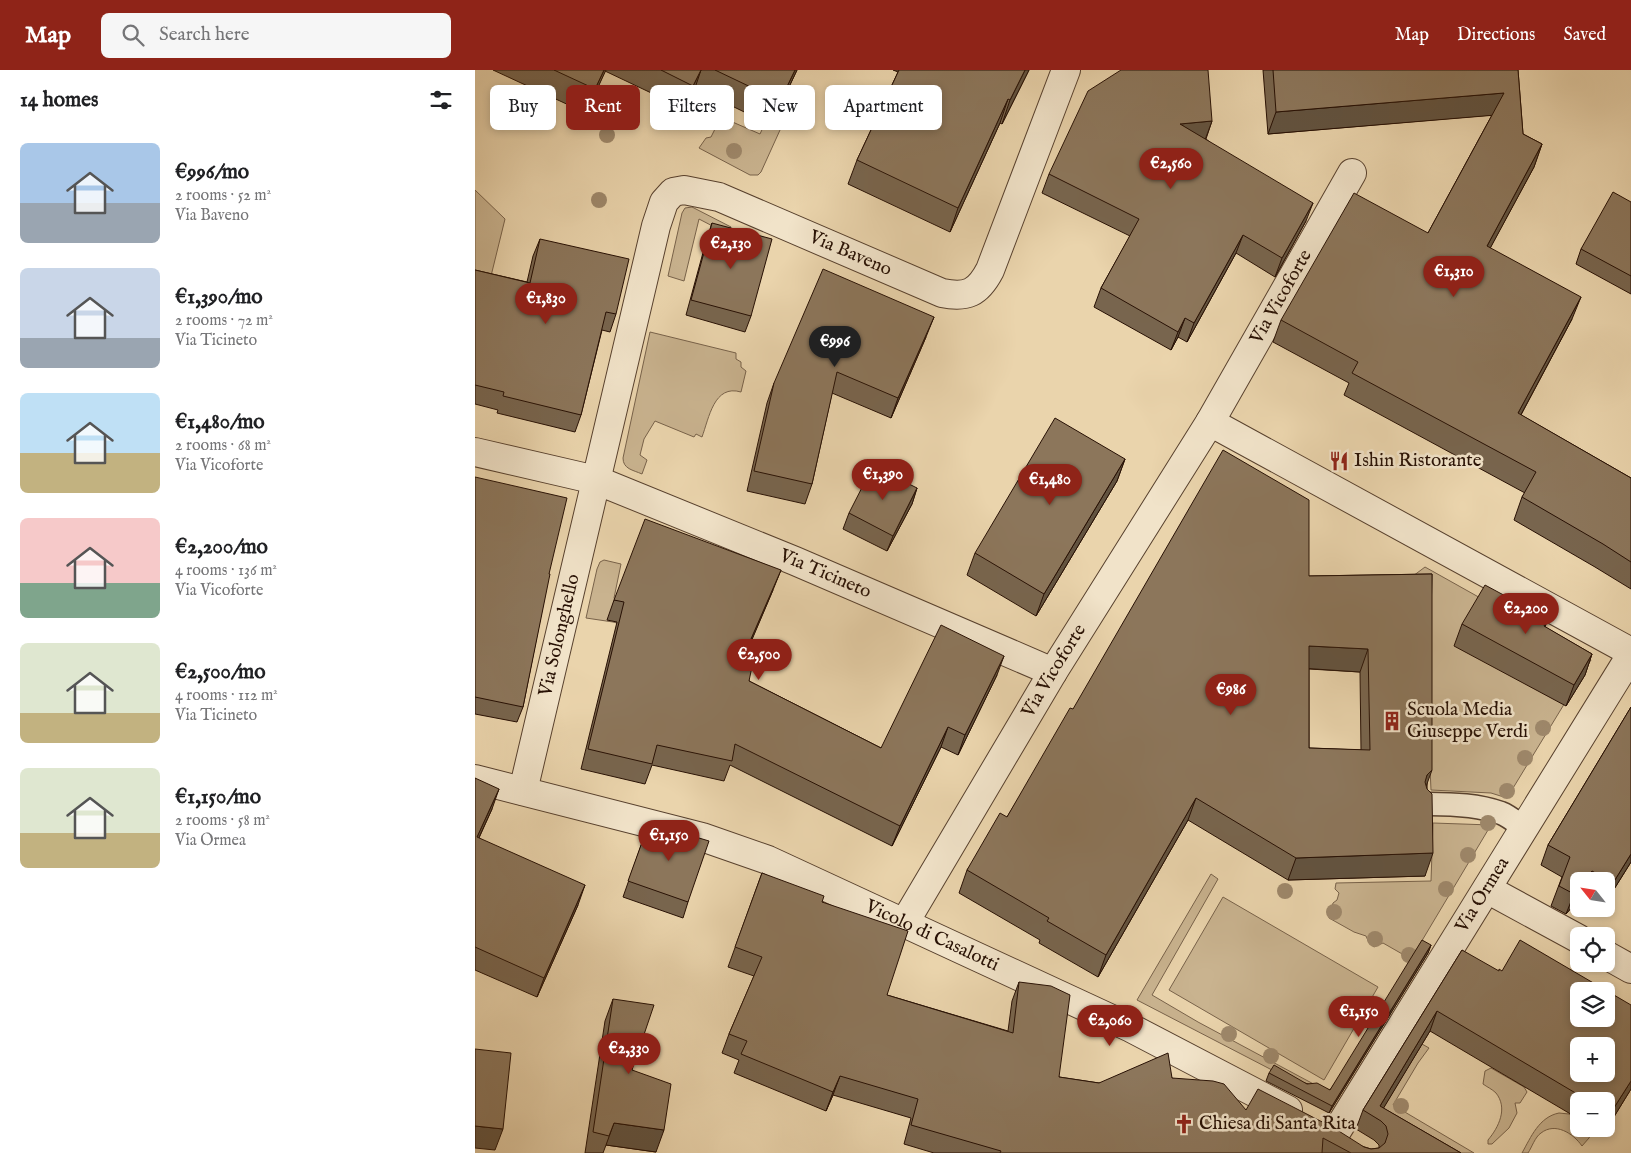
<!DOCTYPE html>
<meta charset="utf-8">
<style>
body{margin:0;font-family:"IM FELL English",serif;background:#f6f6f6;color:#202124;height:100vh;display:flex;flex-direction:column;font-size:19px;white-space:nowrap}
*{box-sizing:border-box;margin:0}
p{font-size:16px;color:#757577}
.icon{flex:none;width:28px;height:28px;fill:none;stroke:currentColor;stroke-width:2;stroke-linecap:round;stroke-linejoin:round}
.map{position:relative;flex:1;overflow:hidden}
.side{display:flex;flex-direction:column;background:#fff;width:475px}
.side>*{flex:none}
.guide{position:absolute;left:15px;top:15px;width:475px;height:45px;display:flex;gap:10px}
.needle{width:32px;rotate:300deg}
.buttons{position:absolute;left:1095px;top:802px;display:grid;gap:10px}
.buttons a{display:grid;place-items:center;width:45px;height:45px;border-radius:8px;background:#fff;box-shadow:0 2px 8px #0003;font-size:25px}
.price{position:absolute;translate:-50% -42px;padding:0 11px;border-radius:18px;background:#8f2418;color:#fff;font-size:16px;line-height:32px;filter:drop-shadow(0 1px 2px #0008)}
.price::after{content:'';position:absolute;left:50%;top:30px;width:15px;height:11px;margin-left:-8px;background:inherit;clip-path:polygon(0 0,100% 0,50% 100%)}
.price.on{background:#222;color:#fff}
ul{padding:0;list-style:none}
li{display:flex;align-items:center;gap:15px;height:125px;padding:0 20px}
li span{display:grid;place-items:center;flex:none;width:140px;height:100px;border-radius:8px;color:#555}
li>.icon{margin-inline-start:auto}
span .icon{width:60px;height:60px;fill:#fffc;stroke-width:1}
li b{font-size:21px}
h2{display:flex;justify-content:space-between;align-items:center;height:60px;padding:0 20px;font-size:21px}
.tag{padding:0 18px;border-radius:8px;background:#fff;box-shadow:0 2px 8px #0003;font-size:18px;line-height:45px}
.tag.on{background:#8f2418;color:#fff}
header{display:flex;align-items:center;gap:30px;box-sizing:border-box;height:70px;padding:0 25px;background:#8f2418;color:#fff}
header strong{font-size:24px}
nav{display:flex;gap:28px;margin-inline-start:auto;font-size:18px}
.search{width:350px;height:45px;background:#f6f6f6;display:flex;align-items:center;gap:12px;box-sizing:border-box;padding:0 18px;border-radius:8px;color:#757577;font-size:19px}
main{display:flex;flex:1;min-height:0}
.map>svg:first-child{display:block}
</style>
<header>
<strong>Map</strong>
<div class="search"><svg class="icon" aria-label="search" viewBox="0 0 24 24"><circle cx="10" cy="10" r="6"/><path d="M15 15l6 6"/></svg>Search here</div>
<nav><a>Map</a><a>Directions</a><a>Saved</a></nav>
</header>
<main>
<section class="side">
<h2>14 homes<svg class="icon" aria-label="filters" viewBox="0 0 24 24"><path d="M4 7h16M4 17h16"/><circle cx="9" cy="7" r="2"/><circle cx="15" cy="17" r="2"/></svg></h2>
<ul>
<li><span style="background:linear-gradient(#a9c7e8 60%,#9aa5b1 0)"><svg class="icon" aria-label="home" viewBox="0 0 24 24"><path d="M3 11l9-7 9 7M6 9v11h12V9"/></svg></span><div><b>€996/mo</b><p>2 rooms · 52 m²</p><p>Via Baveno</p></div></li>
<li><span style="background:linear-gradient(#c9d6e8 70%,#9aa5b1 0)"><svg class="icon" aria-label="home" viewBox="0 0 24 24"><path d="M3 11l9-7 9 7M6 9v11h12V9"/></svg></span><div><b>€1,390/mo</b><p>2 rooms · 72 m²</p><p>Via Ticineto</p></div></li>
<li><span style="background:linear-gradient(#bfe0f5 60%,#c2b280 0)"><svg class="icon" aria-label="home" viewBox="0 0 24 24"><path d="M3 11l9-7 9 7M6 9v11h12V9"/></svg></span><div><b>€1,480/mo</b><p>2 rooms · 68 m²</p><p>Via Vicoforte</p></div></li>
<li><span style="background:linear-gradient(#f6c9c9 65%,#7fa58c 0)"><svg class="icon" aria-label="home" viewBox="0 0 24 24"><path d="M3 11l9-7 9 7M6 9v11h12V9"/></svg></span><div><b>€2,200/mo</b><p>4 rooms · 136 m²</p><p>Via Vicoforte</p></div></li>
<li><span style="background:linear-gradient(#dfe7d0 70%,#c2b280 0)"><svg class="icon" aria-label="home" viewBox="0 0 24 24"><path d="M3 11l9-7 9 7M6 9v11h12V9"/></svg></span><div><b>€2,500/mo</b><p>4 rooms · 112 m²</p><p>Via Ticineto</p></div></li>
<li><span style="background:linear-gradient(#dfe7d0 65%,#c2b280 0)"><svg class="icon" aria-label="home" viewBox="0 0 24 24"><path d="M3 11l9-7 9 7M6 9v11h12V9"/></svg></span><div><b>€1,150/mo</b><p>2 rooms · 58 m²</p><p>Via Ormea</p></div></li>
</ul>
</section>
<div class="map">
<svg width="1156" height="1083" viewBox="0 0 1156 1083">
<rect width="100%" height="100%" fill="#ead4ac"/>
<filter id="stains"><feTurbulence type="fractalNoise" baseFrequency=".004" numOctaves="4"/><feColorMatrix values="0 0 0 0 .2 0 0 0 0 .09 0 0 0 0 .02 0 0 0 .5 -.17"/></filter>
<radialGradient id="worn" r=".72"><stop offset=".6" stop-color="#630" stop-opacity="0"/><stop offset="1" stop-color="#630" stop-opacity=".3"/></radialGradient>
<path fill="#c9b38f" stroke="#78624a" d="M305 21 312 29 310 49 286 102 283 105H275L224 78 231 68 236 67 246 47 285 64Z
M0 120 30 149 16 206 0 202Z
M217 137 256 157 251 163 224 149 209 211 193 206 207 143 210 138Z
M175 262 261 283V289L266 292V297L271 301 266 322C239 314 234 348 227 367L221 364 219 367 180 351 169 369 165 385 172 390 167 404C158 400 148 399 148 388Z
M129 490 146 494 139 528 143 534 205 569 138 552 111 548 122 499 125 492Z
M950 497 1116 590 1032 728 1016 723 956 720 951 609 930 512Z
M958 753 1016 755 936 889 908 873 899 877 894 873 891 866 879 862 854 848 858 833 862 830 864 823 860 819 861 813 956 811Z
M736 804 743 809 677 925 723 952 846 1018 849 1027 662 930Z
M748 827 903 917 849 1010 694 920Z
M947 974 954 978 943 993 918 1035 999 1083H947L898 1055Z
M1016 998 1049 1017 1052 1022 1045 1033H1040L1042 1043 1034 1058 1017 1074H1013V1070C1024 1057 1033 1038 1021 1023 1017 1019 1012 1017 1008 1014L1010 1001Z
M1084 1043 1094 1044 1104 1050V1059H1118L1114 1068 1107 1076C1098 1063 1080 1052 1066 1063 1060 1067 1057 1077 1053 1083H1047C1056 1067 1064 1047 1084 1043Z"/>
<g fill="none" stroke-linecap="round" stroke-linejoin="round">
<defs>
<path id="service" d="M955 734C979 734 1003 735 1026 743 1034 746 1042 753 1049 758"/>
<g id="minor">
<path id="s1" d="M735 352 877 103"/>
<path id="s2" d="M0 382 121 410 320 491 578 602"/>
<path id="s3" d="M0 709 227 767 293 790 656 958 813 1040"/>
<path id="s4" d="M48 721 181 156 189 132 198 122 209 120 244 127 467 223C492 228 503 223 515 200L591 0"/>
<path d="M1012 819 1104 869"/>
<path id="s5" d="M430 852 578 602 735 352 1156 582"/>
<path d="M1131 885 1156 899"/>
<path id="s6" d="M860 1064 1156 585"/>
</g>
</defs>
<use href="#service" stroke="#58412e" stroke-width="25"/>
<use href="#minor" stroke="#58412e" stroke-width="30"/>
<use href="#service" stroke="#f1e3c9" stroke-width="22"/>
<use href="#minor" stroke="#f1e3c9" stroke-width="28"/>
</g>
<g fill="#9e886b">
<circle cx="132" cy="65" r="8"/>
<circle cx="259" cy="81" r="8"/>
<circle cx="124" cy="130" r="8"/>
<circle cx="1068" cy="658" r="8"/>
<circle cx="1050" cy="688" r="8"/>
<circle cx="1032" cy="721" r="8"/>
<circle cx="1013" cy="753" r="8"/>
<circle cx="993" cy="785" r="8"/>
<circle cx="971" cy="819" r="8"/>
<circle cx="810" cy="821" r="8"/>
<circle cx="859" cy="842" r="8"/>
<circle cx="900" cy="869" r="8"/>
<circle cx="934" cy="885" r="8"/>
<circle cx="754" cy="964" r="8"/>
<circle cx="796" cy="986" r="8"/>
<circle cx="926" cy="1036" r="8"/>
</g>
<path fill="#78654e" stroke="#271004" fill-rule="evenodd" d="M18 0H322L296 55 220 18 210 39 130 1 111 43Z
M418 0H554L527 54 525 53 475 162 373 114 382 90 423 2Z
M788 0H1043L1048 64 1067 74 1059 97 1015 178 1097 249 1046 345 1156 408V519L1120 497 1039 450 1047 427 1050 423 869 325 874 313 798 272 806 250 953 163 1017 45 793 64Z
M737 51 731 69 831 151 800 207 761 183 712 272 703 267 696 280 619 237 626 218 655 166 567 123 574 104Z
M1156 132V224L1101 194 1106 179Z
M237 153 276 246 270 262 211 245 232 168Z
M65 169 141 244 135 262 127 260 106 345 100 362 22 343 23 340 0 334V200L52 212 58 186Z
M451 267 416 348 357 323 337 414 330 434 272 421 292 333 299 313Z
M650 389 642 411 561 546 492 505 500 483Z
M0 407 74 504 48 637 42 652 0 644Z
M442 418 437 434 412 481 368 459 374 443Z
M957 504 950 806 813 810 713 750 623 907 564 873 565 870 484 823 492 800 532 747 598 639 834 506ZM834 599 885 602 886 680 834 678Z
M298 520 270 585 274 611 406 678 522 605 483 685 466 677 417 776 255 695 249 711 177 695 170 714 106 699 142 552 132 550 139 530Z
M1073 549 1070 557 1117 584 1110 605 1091 636 979 576 987 554Z
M1156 637V792L1131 832V811H1104V829L1091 844 1076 836 1087 807 1066 795 1073 775Z
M0 708 17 739 4 768 103 835 62 927 0 900Z
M174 753 213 832 208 848 148 827Z
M287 803 347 832 412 925 533 961 537 931 544 912 584 1007 624 1013 697 1008 771 1040 896 1079 904 1078V1075L899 1070 881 1059 888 1040 987 880 1156 1019 1129 1063 1121 1059H1131V1031H1104V1049L955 961 908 1038 986 1083H459L429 1074 436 1048 358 1025 351 1041 259 1003 264 990 247 983 254 964 279 906 253 897Z
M956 875 953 883 854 1043 791 1011 794 1003 855 1020Z
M138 929 157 1000 181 1082 131 1075 128 1083H110L130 951Z"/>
<path fill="#625340" stroke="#271004" d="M129 0H131L111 43 120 19Z
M226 0 220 18 210 39 218 16Z
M320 0H322L296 55 305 31Z
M550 0H554L527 54 535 30Z
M1029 23 1021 45 793 64 801 42Z
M533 29 525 53 475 162 483 138Z
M737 51 730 70 705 54Z
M1067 74 1059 97 1004 199 1012 176Z
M838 133 831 151 800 207 807 188Z
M768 165 761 183 712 272 719 253Z
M1106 227 1097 249 1035 365 1043 343Z
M459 247 451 267 416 348 423 328Z
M710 248 703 267 696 280 703 262Z
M650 389 642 411 561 546 569 524Z
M442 418 437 434 412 481 418 466Z
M306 500 298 520 262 605 269 585Z
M834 576 893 579 885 602 825 598Z
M1117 584 1110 605 1091 636 1099 615Z
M529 586 522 605 483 685 490 665Z
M473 657 466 677 417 776 425 756Z
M957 700 949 722 944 727 952 705Z
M24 719 17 739 0 776 2 767Z
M721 728 713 750 623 907 631 885Z
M958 783 950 806 813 810 821 788Z
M1156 784V792L1131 832 1138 813Z
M1117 801 1114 811H1109Z
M110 815 103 835 62 927 69 908Z
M1104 818V829L1091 844 1099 824Z
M956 875 953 883 854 1043 857 1036Z
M962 941 955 961 902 1049 905 1036Z
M365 1006 358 1025 351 1041 358 1022Z
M1156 1011V1019L1129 1063 1130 1059H1131V1056L1135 1044Z
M139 1053 189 1060 181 1082 131 1075Z
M0 1056 28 1059 20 1080 0 1078Z"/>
<path fill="#8c765b" stroke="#271004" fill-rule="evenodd" d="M79 0H129L120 19Z
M186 0H226L218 16Z
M240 0H320L305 31Z
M424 0H550L535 30 533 29 483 138 382 90Z
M646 0H733L737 51 705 54 838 133 807 188 768 165 719 253 710 248 703 262 626 218 664 149 574 104 613 21Z
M798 0H1043L1048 64 1067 74 1012 176 1106 227 1043 343 1156 408V492L1128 474 1047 427 1061 402 877 303 883 292 806 250 879 123 953 163 1029 23 801 42Z
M1138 122 1156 132V206L1106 179Z
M237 153 297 169 276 246 216 230Z
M65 169 154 189 141 244 131 242 106 345 28 326 29 322 0 315V200L55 213Z
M348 199 459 247 423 328 362 302 337 414 279 401 299 313Z
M580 348 650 389 569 524 500 483Z
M748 380 834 430V506L957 504V700L952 705 950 712 952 719 957 724 958 783 821 788 721 728 631 885 572 851 574 848 492 800 525 743 532 747 595 638 598 639ZM834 576 893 579 895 680 834 678Z
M398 396 442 418 418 466 374 443Z
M0 407 92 428 74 504H75L48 637 0 627Z
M170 449 306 500 269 585 279 587 274 611 406 678 466 555 529 586 490 665 473 657 425 756 260 674 257 691 182 675 177 694 113 679 149 532 139 530Z
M1010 515 1073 549 1069 556 1117 584 1099 615 987 554Z
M1156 637V784L1138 813 1117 801 1109 811H1104V818L1099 824 1084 816 1095 787 1073 775Z
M0 708 24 719 2 767 110 815 69 908 0 877Z
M174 753 234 771 213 832 153 811Z
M287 803 349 826 347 832 433 861 412 925 538 963 544 912 576 916 595 925 584 1007 624 1013 693 983 697 1008 738 1011 749 1014 771 1040 783 1019 859 1058 889 1077 896 1079 904 1078 910 1073 913 1064 911 1056 906 1051 888 1040 987 880 1024 901V899L1027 901 1045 870 1156 935V1011L1135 1044 1131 1042V1031H1114L962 941 905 1036 986 1083H876L848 1068 847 1083H525L526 1081 436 1055 443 1029 365 1006 358 1022 266 984 272 971 254 964 287 887 260 877ZM1104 921H1131V949H1104ZM1104 976H1131V1004H1104Z
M947 870 956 875 857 1036 794 1003 799 995 832 1014 842 1013 855 1020Z
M138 929 179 935 157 1000 196 1014 189 1060 139 1053 134 1066 118 1062Z
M0 979 36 983 28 1059 0 1056Z"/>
<defs>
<symbol id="restaurant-bare" viewBox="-9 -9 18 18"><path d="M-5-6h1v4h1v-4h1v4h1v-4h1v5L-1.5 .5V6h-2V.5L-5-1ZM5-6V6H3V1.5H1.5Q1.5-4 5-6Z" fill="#8f2418" stroke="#f1e3c9" stroke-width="2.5" paint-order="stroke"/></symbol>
<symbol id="building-bare" viewBox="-9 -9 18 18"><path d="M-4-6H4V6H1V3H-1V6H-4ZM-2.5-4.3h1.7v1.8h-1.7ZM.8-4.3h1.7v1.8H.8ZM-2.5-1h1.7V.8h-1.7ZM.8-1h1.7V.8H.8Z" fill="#8f2418" stroke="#f1e3c9" stroke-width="2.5" paint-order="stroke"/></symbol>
<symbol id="church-bare" viewBox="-9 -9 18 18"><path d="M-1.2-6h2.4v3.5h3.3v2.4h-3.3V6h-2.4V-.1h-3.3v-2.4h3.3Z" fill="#8f2418" stroke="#f1e3c9" stroke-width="2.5" paint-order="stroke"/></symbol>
</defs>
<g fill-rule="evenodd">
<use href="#restaurant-bare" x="850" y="377" width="28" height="28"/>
<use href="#building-bare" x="903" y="637" width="28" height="28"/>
<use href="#church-bare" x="695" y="1040" width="28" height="28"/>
</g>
<g text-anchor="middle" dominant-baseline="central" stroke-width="5" stroke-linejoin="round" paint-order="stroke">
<g font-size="19" fill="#271004" stroke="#f1e3c9">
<text stroke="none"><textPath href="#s4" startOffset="809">Via Baveno</textPath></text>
<text stroke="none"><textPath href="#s1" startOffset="144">Via Vicoforte</textPath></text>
<text stroke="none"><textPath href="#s2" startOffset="372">Via Ticineto</textPath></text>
<text stroke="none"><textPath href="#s4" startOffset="160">Via Solonghello</textPath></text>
<text stroke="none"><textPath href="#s5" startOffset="292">Via Vicoforte</textPath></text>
<text stroke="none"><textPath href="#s6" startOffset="281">Via Ormea</textPath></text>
<text stroke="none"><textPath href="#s3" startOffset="485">Vicolo di Casalotti</textPath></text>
</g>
<g font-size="19" fill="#271004" stroke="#f1e3c9" text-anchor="start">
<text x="879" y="391">Ishin Ristorante</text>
<text x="932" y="640">Scuola Media<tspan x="932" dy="22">Giuseppe Verdi</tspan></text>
<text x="724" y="1054">Chiesa di Santa Rita</text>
</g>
</g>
<rect width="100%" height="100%" filter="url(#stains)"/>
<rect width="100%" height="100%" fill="url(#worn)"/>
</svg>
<div class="buttons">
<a><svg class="needle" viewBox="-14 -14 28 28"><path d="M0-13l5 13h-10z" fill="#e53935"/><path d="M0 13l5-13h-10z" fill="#757577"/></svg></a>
<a><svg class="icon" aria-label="locate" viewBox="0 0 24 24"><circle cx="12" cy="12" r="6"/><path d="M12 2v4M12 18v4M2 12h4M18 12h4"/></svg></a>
<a><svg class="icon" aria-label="layers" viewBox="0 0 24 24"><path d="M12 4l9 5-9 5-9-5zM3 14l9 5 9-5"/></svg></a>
<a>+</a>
<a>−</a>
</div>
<b class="price" style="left:696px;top:120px">€2,560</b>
<b class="price" style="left:256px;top:200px">€2,130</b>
<b class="price" style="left:979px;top:228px">€1,310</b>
<b class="price" style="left:71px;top:255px">€1,830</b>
<b class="price on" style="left:360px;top:298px">€996</b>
<b class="price" style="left:408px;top:431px">€1,390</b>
<b class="price" style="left:575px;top:436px">€1,480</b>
<b class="price" style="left:1051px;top:565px">€2,200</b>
<b class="price" style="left:284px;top:611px">€2,500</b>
<b class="price" style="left:756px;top:646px">€986</b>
<b class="price" style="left:194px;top:792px">€1,150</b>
<b class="price" style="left:884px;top:968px">€1,150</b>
<b class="price" style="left:635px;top:977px">€2,060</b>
<b class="price" style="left:154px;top:1005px">€2,330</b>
<div class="guide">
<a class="tag">Buy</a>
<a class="tag on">Rent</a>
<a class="tag">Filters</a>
<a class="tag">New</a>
<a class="tag">Apartment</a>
</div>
</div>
</main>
